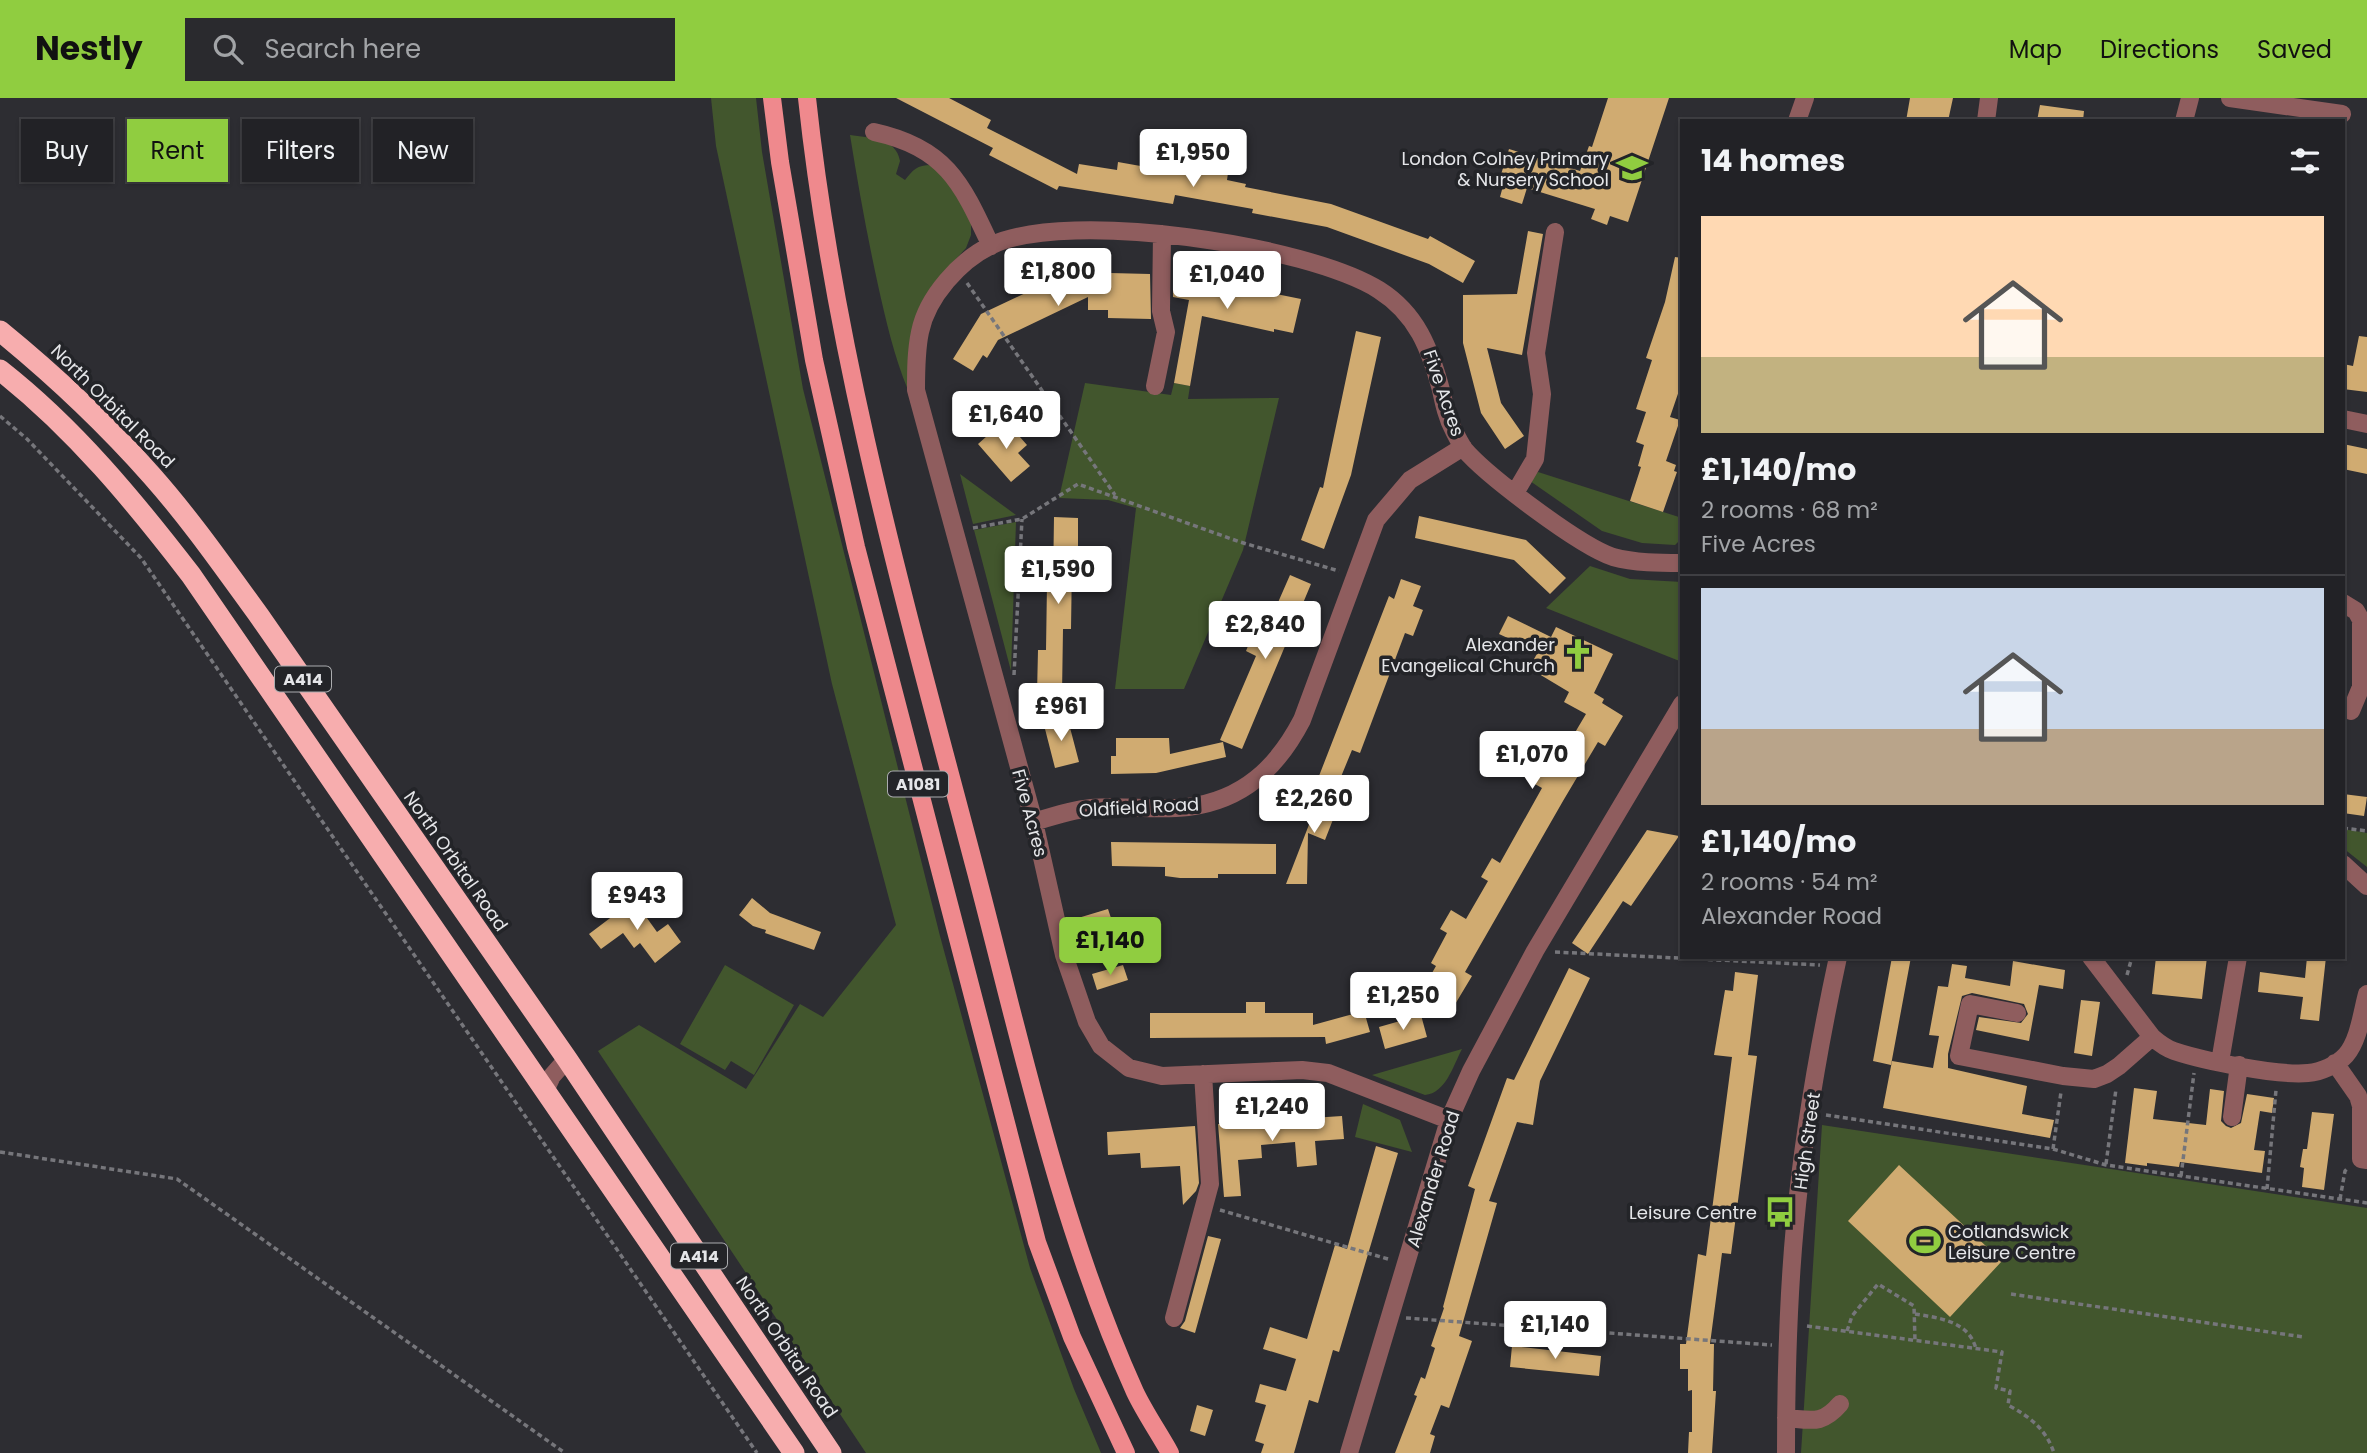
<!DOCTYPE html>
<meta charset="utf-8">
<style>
body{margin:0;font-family:Poppins,sans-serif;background:#2a2a2e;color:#f1f3f6;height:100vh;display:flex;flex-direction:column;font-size:26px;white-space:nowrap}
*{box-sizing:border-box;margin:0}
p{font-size:23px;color:#a2a4a7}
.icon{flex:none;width:38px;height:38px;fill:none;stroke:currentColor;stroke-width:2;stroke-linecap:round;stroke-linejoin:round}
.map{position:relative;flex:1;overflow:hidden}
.panel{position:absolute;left:1680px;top:21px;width:665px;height:840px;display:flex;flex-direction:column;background:#222226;border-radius:0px;box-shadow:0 2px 5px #0004,0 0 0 2px #3f3f43}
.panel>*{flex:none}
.banner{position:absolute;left:21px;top:21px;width:665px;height:63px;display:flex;gap:14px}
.price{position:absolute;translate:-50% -60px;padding:0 16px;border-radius:7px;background:#fff;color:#222;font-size:23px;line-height:46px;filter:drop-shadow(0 2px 4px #0008)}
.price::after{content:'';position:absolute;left:50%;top:42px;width:21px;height:16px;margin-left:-10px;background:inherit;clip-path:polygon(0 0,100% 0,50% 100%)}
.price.active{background:#90cd40;color:#111}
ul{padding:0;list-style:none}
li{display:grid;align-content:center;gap:14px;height:371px;padding:0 21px}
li+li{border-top:2px solid #3f3f43}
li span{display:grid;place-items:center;height:217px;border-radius:0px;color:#555}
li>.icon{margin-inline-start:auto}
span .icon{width:126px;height:126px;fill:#fffc;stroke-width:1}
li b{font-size:30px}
h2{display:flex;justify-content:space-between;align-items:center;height:84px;padding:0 21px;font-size:30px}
.chip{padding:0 24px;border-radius:0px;background:#222226;box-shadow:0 2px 5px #0004,0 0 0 2px #3f3f43;font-size:24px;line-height:63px}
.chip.active{background:#90cd40;color:#111}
header{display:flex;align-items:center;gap:42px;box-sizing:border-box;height:98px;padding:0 35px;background:#90cd40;color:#111}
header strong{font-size:33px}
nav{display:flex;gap:38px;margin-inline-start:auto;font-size:24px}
.search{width:490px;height:63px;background:#2a2a2e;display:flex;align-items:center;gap:18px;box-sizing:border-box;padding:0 24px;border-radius:0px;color:#a2a4a7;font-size:26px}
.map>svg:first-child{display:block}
</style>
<header>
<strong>Nestly</strong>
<div class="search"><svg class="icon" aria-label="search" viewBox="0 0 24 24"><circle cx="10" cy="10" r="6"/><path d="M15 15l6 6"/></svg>Search here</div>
<nav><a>Map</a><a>Directions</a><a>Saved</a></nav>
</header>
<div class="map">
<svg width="2367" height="1355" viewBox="0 0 2367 1355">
<rect width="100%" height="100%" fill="#2d2d32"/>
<path fill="#42562d" d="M711 0H756L762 54 803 291 940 838 1030 1170 1074 1291 1101 1355H866L598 953 639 927 746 991 800 906 823 919 896 827 832 586 716 48Z
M850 37C869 40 896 39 900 63L896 76 905 82C913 72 917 67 931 67L954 89 971 122V137L966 150 946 172 916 221 908 256V292C894 258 886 223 878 187 867 137 858 87 850 37Z
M1085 285 1171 297 1174 285 1190 288 1188 301 1279 300 1243 452 1184 591H1115L1136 410 1108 402 1059 400Z
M1538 374 1682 420V440L1675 447 1642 445 1602 433 1530 383Z
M960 376 1016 417 973 426Z
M1016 424 1011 573 974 432Z
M1590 468 1630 481 1682 484V564L1546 510Z
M2343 731 2367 735V769L2343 750Z
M725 867 794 907 754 977 731 963 725 972 680 946Z
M1462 951C1453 968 1446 995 1425 997L1372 977Z
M1363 1006 1400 1022 1412 1054 1355 1039Z
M1822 1027 2367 1110V1355H1801Z"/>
<path fill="#d0ab71" d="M896 0H949L991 22 987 30 1077 76 1079 66 1117 72 1118 64 1163 72 1166 57 1222 66 1221 73 1228 75 1227 82 1246 86 1245 89 1331 106 1428 141 1430 138 1475 163 1463 185 1429 166 1327 129 1252 115 1253 111 1175 97 1173 106 1059 88 1057 92 989 57 993 50Z
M1608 0H1669L1628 124 1610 118 1607 127 1591 121 1595 111 1527 90 1522 106 1500 99 1503 88 1498 86 1509 51 1580 73 1589 48 1592 49Z
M1910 0H1953L1948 23H1906Z
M2040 7 2084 13 2083 23H2037Z
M1528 133 1543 136 1522 257 1487 250 1501 305 1524 338 1505 351 1481 315 1463 245V197L1517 196Z
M1675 159 1682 160V284L1670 319 1680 322 1666 363 1676 367 1674 373 1677 374 1663 414 1630 403 1641 369 1638 368 1644 347 1636 344 1646 314 1636 311 1652 262 1646 260 1665 204Z
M1173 171 1246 187 1247 184 1263 188 1262 193 1301 201 1293 235 1274 231V234L1202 218 1190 288 1174 285 1189 202 1173 199Z
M1070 174 1150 176 1151 221 1108 220V212H1088V199L998 242 987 260 983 257 973 273 953 261 981 216Z
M1356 233 1381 239 1351 377 1324 451 1301 442 1320 389 1323 390Z
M2359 238 2367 239V294L2343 291V266L2353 268Z
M1005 322 1027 347 1018 355 1030 368 1011 384 978 346Z
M2343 346 2367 351V376L2343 371Z
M1419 418 1526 442 1566 480 1550 496 1514 462 1415 440Z
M1054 419 1078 420V464H1072L1071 531H1063L1062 596H1037L1038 552H1046L1047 486H1053Z
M1290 477 1311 486 1242 651 1220 642 1256 558 1246 553 1256 528 1266 532Z
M1401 481 1421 488 1413 508 1423 512 1413 538 1405 535 1360 655 1352 652 1338 686 1319 678 1389 498 1394 501Z
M1508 518 1551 539 1556 529 1613 556 1594 595 1604 601 1602 605 1623 618 1605 648 1598 644 1563 703 1465 874 1472 878 1454 908 1433 896 1442 881 1432 875 1436 868 1431 865 1447 835 1440 831 1451 812 1466 821 1488 783 1481 779 1492 760 1500 765 1542 690 1526 681 1537 663 1543 667 1555 648 1564 653 1586 616 1564 604 1569 594 1529 570 1538 554 1499 536Z
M1062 622H1068L1079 664 1055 670 1044 627Z
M1116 640H1169L1170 656 1223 644 1226 659 1156 675 1111 676V658H1116Z
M1322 693 1341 701 1325 742 1308 735 1307 786H1286Z
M2343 696 2367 699 2364 718 2343 715Z
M1647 732 1679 738 1631 808 1623 803 1588 856 1572 845Z
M1111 744 1276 746V776H1218V780H1180L1165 778V769L1112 768Z
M752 800 770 815 821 834 814 852 765 835 766 832 753 828 739 817Z
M634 802 657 834 668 826 681 844 655 865 640 845 634 850 623 835 601 851 589 836Z
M1108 811 1113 826 1083 835 1078 820Z
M1892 859H1911L1891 967 1873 963Z
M2156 859H2207L2202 901 2152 896Z
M2307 859H2326L2319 923 2300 921 2303 899 2258 894 2260 874 2305 880Z
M2013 863 2065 872 2063 891 2039 887 2029 943 1976 932 1979 919 2021 925 2028 916 2024 906 1972 895 1962 898 1948 956V970L2027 988 2022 1016 2054 1022 2050 1040 1883 1010 1892 963 1933 970 1939 938 1929 937 1938 888 1948 889 1952 866 1967 868 1965 880 2010 888Z
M1123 867 1128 882 1097 892 1092 876Z
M1569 870 1590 880 1540 983 1533 1027 1517 1024 1489 1103 1497 1105 1459 1238 1472 1243 1449 1310 1441 1307 1430 1336 1435 1338 1430 1355H1395L1417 1298 1414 1297 1421 1279 1425 1281 1435 1250 1431 1248 1444 1210 1443 1209 1475 1091 1468 1088 1507 980 1514 982Z
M1735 874 1758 877 1748 957 1757 958 1731 1156 1722 1155 1710 1246H1714L1713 1293H1716L1712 1355H1688L1689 1334H1692V1292L1688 1293V1271H1680V1246H1686L1698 1156 1706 1158 1732 959 1714 957 1725 892 1733 893Z
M2081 902 2100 904 2092 958 2074 955Z
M1246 904H1265V915H1313V927L1364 913 1370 934 1326 946 1325 939 1150 940V915H1246Z
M1421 917 1427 939 1385 951 1379 929Z
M2134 990 2157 993 2153 1021 2206 1027 2210 991 2224 993 2221 1023 2226 1028 2231 1030 2241 1025 2247 996 2274 1000 2272 1015 2260 1013 2254 1052 2265 1053 2262 1075 2180 1064 2179 1069 2147 1065V1068L2125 1065Z
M2312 1014 2334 1016 2324 1092 2302 1089 2304 1070 2300 1069 2303 1051H2307Z
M1342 1018 1344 1041 1315 1043 1317 1067 1297 1069 1295 1044 1261 1047 1262 1060 1238 1062 1241 1098 1224 1099 1218 1026Z
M1195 1028 1199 1085 1196 1093 1183 1107 1180 1068 1141 1070 1140 1055 1108 1057 1107 1034Z
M1376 1048 1398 1055 1339 1254 1333 1252 1318 1305 1309 1302 1294 1355H1261L1264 1346 1255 1343 1266 1307 1255 1304 1260 1286 1286 1293 1296 1261 1263 1251 1270 1229 1307 1241 1335 1147 1347 1151Z
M1899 1067 2002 1163 1950 1219 1848 1123Z
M1208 1138 1221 1141 1195 1235 1180 1230 1185 1223Z
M1512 1248 1601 1258 1599 1278 1510 1269Z
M1197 1307 1213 1312 1205 1338 1190 1333Z"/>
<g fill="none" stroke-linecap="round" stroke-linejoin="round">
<path stroke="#76767b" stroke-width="3.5" stroke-dasharray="5 3.5" stroke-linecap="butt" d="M967 185 1115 397
M0 318 27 341 141 460 757 1355
M973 430 1022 421 1078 386 1240 444 1339 473
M1014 577 1022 421
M2343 730 2367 733
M1555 854 1820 867
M2127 877 2132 859
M1826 1017 2053 1051 2106 1067 2367 1105
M2053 1051 2061 994
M0 1054 177 1081 565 1355
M2106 1066 2116 991
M2181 1078 2194 975
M2267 1091 2276 992
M2340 1101 2345 1073 2348 1070
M1220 1112 1388 1161
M2011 1196 2303 1239
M1915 1216C1939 1220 1969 1223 1976 1251
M1406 1220 1772 1247
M1807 1228 2002 1254 1996 1290 2010 1293 2008 1307C2030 1319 2046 1331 2054 1355
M1847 1233 1852 1218 1878 1186 1914 1208 1915 1243"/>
<path stroke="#8f5d5e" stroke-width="18" d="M2230 0 2342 16
M1797 23 1805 0
M1986 23 1989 0
M2184 23 2190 0
M874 34C947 50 962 86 991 148
M1155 288 1166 234 1161 213 1162 136
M2343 321 2367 326
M1515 395 1535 361 1542 296 1536 255 1555 134
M2343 505 2356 513 2361 522V589L2351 613
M1034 724C1053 718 1071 712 1091 710 1123 707 1156 713 1188 709 1243 702 1277 670 1302 622L1376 422 1410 382 1463 349
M2343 766 2367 788
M1064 857 1113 845
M2091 859 2152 939C2159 945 2165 950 2174 953 2204 963 2278 978 2308 975 2321 974 2337 967 2346 957 2359 942 2362 914 2367 896
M2017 915 1970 906 1959 958 2063 978 2094 981 2107 976 2119 968 2152 939
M2220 964 2238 859
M2335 965 2358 998 2361 1008V1061L2367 1062
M545 993 552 978 567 961
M2232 1019 2239 967
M1449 1022 1328 975 1302 972 1162 978 1129 970 1101 948 1087 924 1064 857 1034 724 916 292C916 272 916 253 920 234 927 199 960 162 992 147 1070 111 1307 147 1379 192 1417 216 1430 251 1441 292 1444 306 1447 320 1454 333 1457 339 1460 345 1464 351 1487 378 1580 448 1613 459 1635 465 1660 465 1682 465
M1174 1220 1210 1086 1203 976
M1786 1320C1812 1322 1822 1327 1840 1306
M1349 1355 1449 1022 1471 973 1535 853 1682 606
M1786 1355C1786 1279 1788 1202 1795 1127 1803 1038 1819 947 1838 859"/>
<path stroke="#ef898d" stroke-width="18" d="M772 0 780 64 814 262 856 449 1037 1144 1072 1239 1126 1355
M807 0C835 263 909 519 976 774 1022 949 1060 1128 1135 1294 1145 1315 1159 1335 1170 1355"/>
<path stroke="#f7adae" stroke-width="21" d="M0 233C54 277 105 325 152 378 191 422 225 471 260 519L567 961 831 1355
M0 272C74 330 134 403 191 477L794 1355"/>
</g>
<defs>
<symbol id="school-bare" viewBox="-9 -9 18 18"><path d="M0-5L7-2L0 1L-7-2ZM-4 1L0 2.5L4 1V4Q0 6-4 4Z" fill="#90cd40" stroke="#232428" stroke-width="2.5" paint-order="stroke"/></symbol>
<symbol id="church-bare" viewBox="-9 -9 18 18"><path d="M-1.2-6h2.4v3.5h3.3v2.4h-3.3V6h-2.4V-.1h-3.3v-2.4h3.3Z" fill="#90cd40" stroke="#232428" stroke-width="2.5" paint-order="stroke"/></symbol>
<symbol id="bus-bare" viewBox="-9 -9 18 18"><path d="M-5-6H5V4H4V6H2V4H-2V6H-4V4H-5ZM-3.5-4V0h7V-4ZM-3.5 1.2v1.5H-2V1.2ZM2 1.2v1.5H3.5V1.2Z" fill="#90cd40" stroke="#232428" stroke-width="2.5" paint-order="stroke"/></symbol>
<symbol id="stadium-bare" viewBox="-9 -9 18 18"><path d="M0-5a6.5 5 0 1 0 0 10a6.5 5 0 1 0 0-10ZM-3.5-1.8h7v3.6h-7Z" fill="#90cd40" stroke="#232428" stroke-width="2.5" paint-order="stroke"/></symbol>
</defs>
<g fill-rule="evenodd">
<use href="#school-bare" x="1610" y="48" width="44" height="44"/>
<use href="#church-bare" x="1556" y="534" width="44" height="44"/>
<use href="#bus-bare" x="1758" y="1092" width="44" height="44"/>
<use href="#stadium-bare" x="1903" y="1121" width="44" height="44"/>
</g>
<g text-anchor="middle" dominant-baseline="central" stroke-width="7" stroke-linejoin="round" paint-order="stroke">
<g fill="#232428" stroke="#abacaf" stroke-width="2">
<rect x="275" y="568.5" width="56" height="25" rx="5"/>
<rect x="888" y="673.5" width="60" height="25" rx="5"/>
<rect x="671" y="1145.5" width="56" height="25" rx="5"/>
</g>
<g font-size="16" font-weight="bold" fill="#e5e6e9">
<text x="303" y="581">A414</text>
<text x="918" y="686">A1081</text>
<text x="699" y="1158">A414</text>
</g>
<g font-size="18" fill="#e5e6e9" stroke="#232428" text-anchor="end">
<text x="1609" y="60">London Colney Primary<tspan x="1609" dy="21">&amp; Nursery School</tspan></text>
<text x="1555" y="546">Alexander<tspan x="1555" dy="21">Evangelical Church</tspan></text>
<text x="1757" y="1114">Leisure Centre</text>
<text x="1948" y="1133" text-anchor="start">Cotlandswick<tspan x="1948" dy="21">Leisure Centre</tspan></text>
</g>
<g font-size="18" fill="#e5e6e9" stroke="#232428">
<text transform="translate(1444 295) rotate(71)">Five Acres</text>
<text transform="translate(113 308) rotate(45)">North Orbital Road</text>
<text transform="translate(1139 709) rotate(-3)">Oldfield Road</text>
<text transform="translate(1030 715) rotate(75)">Five Acres</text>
<text transform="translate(456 763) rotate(55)">North Orbital Road</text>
<text transform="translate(1807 1043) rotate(-82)">High Street</text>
<text transform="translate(1433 1081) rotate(-73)">Alexander Road</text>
<text transform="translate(787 1249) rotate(56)">North Orbital Road</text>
</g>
</g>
</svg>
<b class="price" style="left:1193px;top:91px">£1,950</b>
<b class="price" style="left:1058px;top:210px">£1,800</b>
<b class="price" style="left:1227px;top:213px">£1,040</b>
<b class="price" style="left:1006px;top:353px">£1,640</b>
<b class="price" style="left:1058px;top:508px">£1,590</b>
<b class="price" style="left:1265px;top:563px">£2,840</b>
<b class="price" style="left:1061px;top:645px">£961</b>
<b class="price" style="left:1532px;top:693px">£1,070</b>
<b class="price" style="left:1314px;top:737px">£2,260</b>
<b class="price" style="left:637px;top:834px">£943</b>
<b class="price active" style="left:1110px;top:879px">£1,140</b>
<b class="price" style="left:1403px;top:934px">£1,250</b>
<b class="price" style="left:1272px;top:1045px">£1,240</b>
<b class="price" style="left:1555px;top:1263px">£1,140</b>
<div class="banner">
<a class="chip">Buy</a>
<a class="chip active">Rent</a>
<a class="chip">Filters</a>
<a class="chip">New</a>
</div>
<section class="panel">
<h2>14 homes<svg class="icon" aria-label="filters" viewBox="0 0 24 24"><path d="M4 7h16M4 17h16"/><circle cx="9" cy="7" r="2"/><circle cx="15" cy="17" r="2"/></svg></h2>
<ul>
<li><span style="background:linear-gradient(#ffd9b3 65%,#c2b280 0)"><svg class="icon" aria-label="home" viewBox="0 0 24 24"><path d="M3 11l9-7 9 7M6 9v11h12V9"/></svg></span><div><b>£1,140/mo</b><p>2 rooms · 68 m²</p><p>Five Acres</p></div></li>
<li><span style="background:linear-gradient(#c9d6e8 65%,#b9a48a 0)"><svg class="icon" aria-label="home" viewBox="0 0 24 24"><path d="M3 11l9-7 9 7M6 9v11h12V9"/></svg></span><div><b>£1,140/mo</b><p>2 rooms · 54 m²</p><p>Alexander Road</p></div></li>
</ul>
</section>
</div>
